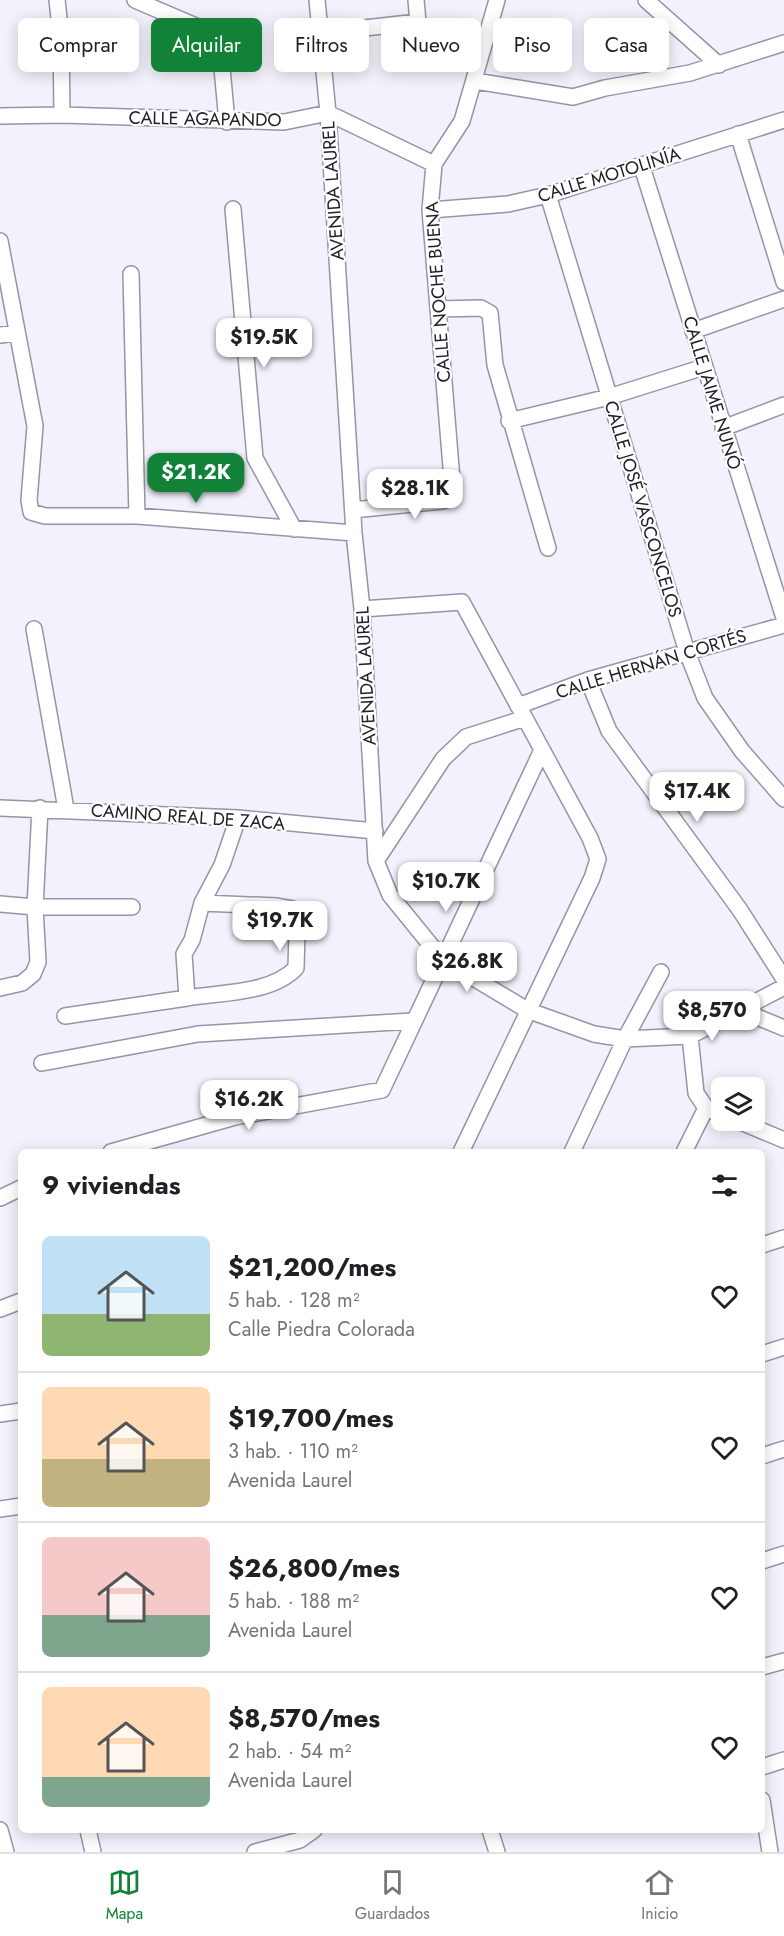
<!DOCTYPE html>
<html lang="es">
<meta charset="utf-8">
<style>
body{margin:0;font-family:Jost,sans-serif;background:#f6f6f6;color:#202124;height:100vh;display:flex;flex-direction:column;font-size:22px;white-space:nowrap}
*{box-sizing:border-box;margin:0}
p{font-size:20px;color:#757577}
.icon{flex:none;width:33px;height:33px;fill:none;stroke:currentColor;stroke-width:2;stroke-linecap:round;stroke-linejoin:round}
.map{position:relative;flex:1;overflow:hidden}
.panel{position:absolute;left:18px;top:1149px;width:747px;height:684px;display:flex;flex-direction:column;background:#fff;border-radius:9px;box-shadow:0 3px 15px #0003}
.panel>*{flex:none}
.top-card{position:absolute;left:18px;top:18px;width:748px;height:54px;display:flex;gap:12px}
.tools{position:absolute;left:711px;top:1077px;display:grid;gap:12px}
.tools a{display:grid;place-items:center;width:54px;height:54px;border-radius:9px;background:#fff;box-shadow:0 3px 15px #0003;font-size:30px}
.price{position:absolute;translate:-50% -51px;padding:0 14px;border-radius:12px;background:#fff;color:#222;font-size:20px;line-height:39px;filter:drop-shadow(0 2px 3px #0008)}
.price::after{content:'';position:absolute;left:50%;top:36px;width:18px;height:14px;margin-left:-9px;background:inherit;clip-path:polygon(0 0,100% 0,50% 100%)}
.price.active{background:#138239;color:#fff}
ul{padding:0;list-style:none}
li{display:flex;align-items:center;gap:18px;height:150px;padding:0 24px}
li+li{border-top:2px solid #e0e0e0}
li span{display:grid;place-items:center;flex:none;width:168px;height:120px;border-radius:9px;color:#555}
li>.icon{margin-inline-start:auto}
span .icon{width:72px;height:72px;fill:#fffc;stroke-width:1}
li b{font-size:26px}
h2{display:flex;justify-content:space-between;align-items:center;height:72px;padding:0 24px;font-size:26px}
.chip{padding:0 21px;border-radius:9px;background:#fff;box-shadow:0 3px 15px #0003;font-size:21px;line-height:54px}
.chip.active{background:#138239;color:#fff}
.tabs{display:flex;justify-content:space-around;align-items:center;height:84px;border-top:2px solid #e0e0e0;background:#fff;font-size:16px;color:#757577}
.tabs a{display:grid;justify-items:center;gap:3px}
.tabs .active{color:#138239}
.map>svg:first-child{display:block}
</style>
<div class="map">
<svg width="784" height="1852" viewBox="0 0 784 1852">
<rect width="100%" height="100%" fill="#f3f1fb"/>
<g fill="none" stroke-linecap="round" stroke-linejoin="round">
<defs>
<path id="minor" d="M57 0 61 36 62 115
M135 0 219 36 227 122
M317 0 328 113 354 533 362 609 376 861 390 895 442 959 527 1010 594 1034 625 1039 690 1036 784 987
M646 0 719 65
M320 33 418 22 416 0
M475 81 573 97 605 88 690 73 784 43
M0 116 62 115 284 122 328 113 434 164
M738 134 784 282
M642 167 784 618
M548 195 687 652 705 698 742 751 784 799
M233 209 255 458 294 529
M430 210 508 204 548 195 784 120
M0 241 35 426 29 500 31 512 45 516H137L354 533
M131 274 137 516
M438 309 481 308 490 313 495 365 548 548
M693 331 784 299
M0 335 16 333
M509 421 609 397 704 367
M723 428 784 405
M353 510 442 501 450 498 453 492 430 210 434 164 462 121 497 0
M362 609 462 602 590 838 598 859 592 878 461 1152
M34 629 66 809
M588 680 609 731 740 910 784 979
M518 706 588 680 784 625
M0 808 238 818 375 831
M376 861 443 759 466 737 525 718
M0 904 35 907H132
M0 988 22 983 33 974 38 962 35 907 40 808
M187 998C222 992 271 994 296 968L297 931 293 909 277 906 202 903
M740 1010 784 1028
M65 1016 187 998 184 954 192 940 202 903 222 865 238 818
M690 1036 696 1093 706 1108 722 1115
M42 1063 198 1034 412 1021
M736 1120 784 1140
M111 1152 235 1117 382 1090 542 750
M572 1152 625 1039 661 972
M684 1152 706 1108
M0 1198 21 1188
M762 1245 784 1238
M0 1309 21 1301
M762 1354 784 1347
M0 1414 21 1411
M762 1456 784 1449
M0 1509 21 1506
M762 1561 784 1554
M762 1667 784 1661
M762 1767 784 1760
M762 1800 770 1852
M0 1830 6 1852
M88 1830 93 1852
M490 1830 497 1852
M255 1852 300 1840 314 1830"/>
</defs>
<use href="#minor" stroke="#9892aa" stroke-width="18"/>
<use href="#minor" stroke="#fff" stroke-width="15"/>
</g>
<g text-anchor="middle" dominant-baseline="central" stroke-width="4.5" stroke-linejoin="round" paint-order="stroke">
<g font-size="18" fill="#222029" stroke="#fff">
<text transform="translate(205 119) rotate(1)">CALLE AGAPANDO</text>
<text transform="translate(609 175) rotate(-17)">CALLE MOTOLINÍA</text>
<text transform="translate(333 191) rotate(-94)">AVENIDA LAUREL</text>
<text transform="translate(438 292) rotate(-94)">CALLE NOCHE BUENA</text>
<text transform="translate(712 393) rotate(73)">CALLE JAIME NUNÓ</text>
<text transform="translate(643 509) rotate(73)">CALLE JOSÉ VASCONCELOS</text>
<text transform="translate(651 664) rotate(-17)">CALLE HERNÁN CORTÉS</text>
<text transform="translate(366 676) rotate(-93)">AVENIDA LAUREL</text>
<text transform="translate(188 817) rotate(4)">CAMINO REAL DE ZACA</text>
</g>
</g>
</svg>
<div class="tools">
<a><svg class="icon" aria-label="layers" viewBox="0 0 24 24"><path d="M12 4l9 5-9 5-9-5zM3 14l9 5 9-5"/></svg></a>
</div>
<b class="price" style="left:264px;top:369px">$19.5K</b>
<b class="price active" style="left:196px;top:504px">$21.2K</b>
<b class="price" style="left:415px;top:520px">$28.1K</b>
<b class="price" style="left:697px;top:823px">$17.4K</b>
<b class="price" style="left:446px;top:913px">$10.7K</b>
<b class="price" style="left:280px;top:952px">$19.7K</b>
<b class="price" style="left:467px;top:993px">$26.8K</b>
<b class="price" style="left:712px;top:1042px">$8,570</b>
<b class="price" style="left:249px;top:1131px">$16.2K</b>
<div class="top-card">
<a class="chip">Comprar</a>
<a class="chip active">Alquilar</a>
<a class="chip">Filtros</a>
<a class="chip">Nuevo</a>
<a class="chip">Piso</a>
<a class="chip">Casa</a>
</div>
<section class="panel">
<h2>9 viviendas<svg class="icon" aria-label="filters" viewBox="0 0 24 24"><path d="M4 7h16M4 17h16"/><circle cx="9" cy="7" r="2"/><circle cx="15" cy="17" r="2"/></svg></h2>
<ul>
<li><span style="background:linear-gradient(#bfe0f5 65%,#8fb573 0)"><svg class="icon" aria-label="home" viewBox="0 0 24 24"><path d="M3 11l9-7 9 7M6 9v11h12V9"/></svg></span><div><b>$21,200/mes</b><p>5 hab. · 128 m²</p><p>Calle Piedra Colorada</p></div><svg class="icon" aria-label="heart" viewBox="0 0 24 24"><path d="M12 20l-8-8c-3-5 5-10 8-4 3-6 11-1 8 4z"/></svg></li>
<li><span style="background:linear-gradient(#ffd9b3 60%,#c2b280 0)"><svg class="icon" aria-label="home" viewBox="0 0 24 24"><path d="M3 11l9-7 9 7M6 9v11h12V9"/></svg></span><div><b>$19,700/mes</b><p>3 hab. · 110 m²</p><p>Avenida Laurel</p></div><svg class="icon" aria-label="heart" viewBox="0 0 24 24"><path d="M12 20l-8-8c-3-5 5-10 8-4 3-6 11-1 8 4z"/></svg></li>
<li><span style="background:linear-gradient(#f6c9c9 65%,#7fa58c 0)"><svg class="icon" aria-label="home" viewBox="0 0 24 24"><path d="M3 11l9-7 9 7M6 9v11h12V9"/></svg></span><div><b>$26,800/mes</b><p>5 hab. · 188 m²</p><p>Avenida Laurel</p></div><svg class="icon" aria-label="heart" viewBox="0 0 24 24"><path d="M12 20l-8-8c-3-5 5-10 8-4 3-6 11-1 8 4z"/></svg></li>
<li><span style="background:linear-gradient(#ffd9b3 75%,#7fa58c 0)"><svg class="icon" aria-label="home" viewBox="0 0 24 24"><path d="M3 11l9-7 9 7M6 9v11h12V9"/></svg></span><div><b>$8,570/mes</b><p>2 hab. · 54 m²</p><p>Avenida Laurel</p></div><svg class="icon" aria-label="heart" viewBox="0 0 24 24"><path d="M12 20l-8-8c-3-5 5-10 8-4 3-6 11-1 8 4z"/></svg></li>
</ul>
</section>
</div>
<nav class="tabs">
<a class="active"><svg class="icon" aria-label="map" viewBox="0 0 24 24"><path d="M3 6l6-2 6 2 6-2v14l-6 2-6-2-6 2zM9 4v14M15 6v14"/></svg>Mapa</a>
<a><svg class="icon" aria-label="saved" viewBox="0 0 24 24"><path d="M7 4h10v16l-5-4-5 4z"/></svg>Guardados</a>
<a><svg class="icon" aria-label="home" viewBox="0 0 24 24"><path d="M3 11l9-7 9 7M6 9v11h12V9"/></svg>Inicio</a>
</nav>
